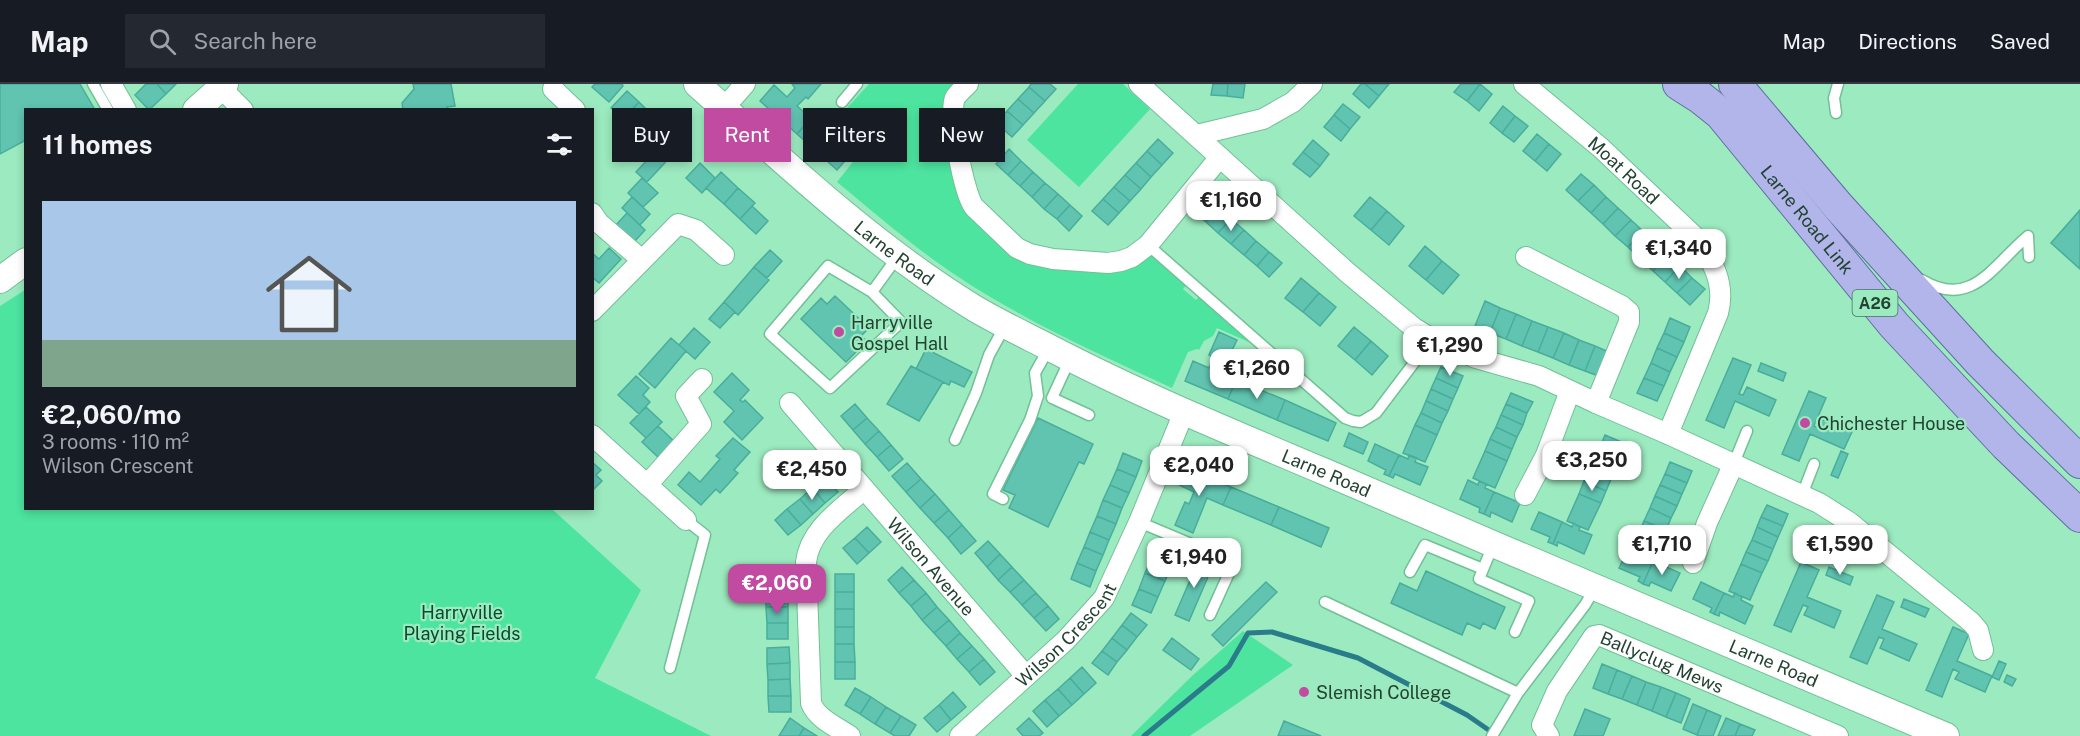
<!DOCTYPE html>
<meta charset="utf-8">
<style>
body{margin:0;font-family:"Public Sans",sans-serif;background:#242831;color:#f1f3f6;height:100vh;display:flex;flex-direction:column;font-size:22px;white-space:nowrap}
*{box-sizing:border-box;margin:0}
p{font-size:20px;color:#9ea1a6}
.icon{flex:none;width:33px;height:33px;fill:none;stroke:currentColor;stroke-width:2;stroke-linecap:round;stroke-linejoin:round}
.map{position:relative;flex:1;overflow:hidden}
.panel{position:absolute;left:24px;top:24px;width:570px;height:402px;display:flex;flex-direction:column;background:#171b24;border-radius:0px;box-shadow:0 3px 9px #0003}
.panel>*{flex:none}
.top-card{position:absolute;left:612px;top:24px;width:570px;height:54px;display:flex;gap:12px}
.price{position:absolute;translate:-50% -51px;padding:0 14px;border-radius:12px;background:#fff;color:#222;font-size:20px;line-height:39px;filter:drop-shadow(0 2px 3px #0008)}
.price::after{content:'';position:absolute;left:50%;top:36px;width:18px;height:14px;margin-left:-9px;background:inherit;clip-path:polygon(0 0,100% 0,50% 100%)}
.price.current{background:#c24ba2;color:#fff}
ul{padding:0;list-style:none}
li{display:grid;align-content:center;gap:12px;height:318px;padding:0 18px}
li+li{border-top:2px solid #363941}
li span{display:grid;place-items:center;height:186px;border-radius:0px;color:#555}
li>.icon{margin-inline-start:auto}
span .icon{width:108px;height:108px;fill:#fffc;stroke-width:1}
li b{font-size:26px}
h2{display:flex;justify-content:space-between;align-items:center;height:72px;padding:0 18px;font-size:26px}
.chip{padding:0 21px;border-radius:0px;background:#171b24;box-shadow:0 3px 9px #0003;font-size:21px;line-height:54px}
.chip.current{background:#c24ba2;color:#fff}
header{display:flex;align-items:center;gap:36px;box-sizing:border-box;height:84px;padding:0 30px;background:#171b24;border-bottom:2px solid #363941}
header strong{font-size:28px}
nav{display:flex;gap:33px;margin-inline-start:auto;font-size:21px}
.search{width:420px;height:54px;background:#242831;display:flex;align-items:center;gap:15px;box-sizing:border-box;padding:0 21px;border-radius:0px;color:#9ea1a6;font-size:22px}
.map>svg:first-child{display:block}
</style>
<header>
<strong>Map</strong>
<div class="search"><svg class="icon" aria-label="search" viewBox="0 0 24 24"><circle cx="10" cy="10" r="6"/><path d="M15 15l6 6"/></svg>Search here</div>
<nav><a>Map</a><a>Directions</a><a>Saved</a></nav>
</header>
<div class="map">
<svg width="2080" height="652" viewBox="0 0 2080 652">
<rect width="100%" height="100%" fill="#9ceabf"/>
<path fill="#4de49f" d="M869 0H954L965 111 1012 167 1149 170 1157 173 1169 182 1167 186 1179 196 1182 193 1189 198 1183 205 1196 216 1201 210 1253 256 1251 259 1217 244 1213 252 1204 257 1199 266 1197 265 1188 268 1172 304C1101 271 1027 238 960 194 917 166 877 131 837 98L860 69 855 56 867 43 846 25Z
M1078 0H1123L1150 25 1079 103 1027 56Z
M25 206 26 424 552 425 641 506 595 594 711 652H0V222Z
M1243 547 1293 581 1190 652H1131L1192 592Z"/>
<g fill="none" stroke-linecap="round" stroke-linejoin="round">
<path stroke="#2a7c8a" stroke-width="5" d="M1144 652 1229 582 1248 549 1272 548 1358 574 1467 631 1493 649"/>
</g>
<path fill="#61c4b1" stroke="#48ad9b" stroke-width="1.5" d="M0 0H80L95 26H26V56L0 70Z
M146 0H157L166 10 149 26 135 11Z
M157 0H176L166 10Z
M413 0H451L455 22 447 23 448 26H403L402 19 414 5Z
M595 0H622L623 2 609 18 592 3Z
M792 0H821L808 15 806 13 797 22 811 34 797 50 760 17 774 1 787 13 795 4Z
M1031 0H1050L1056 5 1045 17 1029 3Z
M1213 0H1228L1227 12 1211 11Z
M1228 0H1245L1243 14 1227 12Z
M1361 0H1365L1379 12 1369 24 1353 10Z
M1365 0H1389L1379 12Z
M1461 0H1480L1467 17 1454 8Z
M1480 0 1492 10 1479 27 1467 17Z
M1029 3 1045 17 1034 29 1018 15Z
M627 7 639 18 623 35 611 24Z
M1018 15 1034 29 1023 41 1007 27Z
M639 18 650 29 634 46 623 35Z
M1343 20 1360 33 1350 45 1334 31Z
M1503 22 1515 32 1502 49 1490 39Z
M654 25 665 36 649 53 638 42Z
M1007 27 1023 41 1012 53 996 39Z
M1334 31 1350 45 1341 57 1324 43Z
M1515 32 1528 42 1514 58 1502 49Z
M811 34 851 70 837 86 797 50Z
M665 36 688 57 675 70 653 49Z
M1537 50 1549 60 1535 77 1523 67Z
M1158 55 1173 69 1162 81 1147 67Z
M1313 56 1329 70 1320 82 1303 68Z
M663 59 674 69 647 98 636 88Z
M1549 60 1561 70 1547 87 1535 77Z
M1009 65 1021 77 1008 91 996 80Z
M1147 67 1162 81 1151 93 1136 79Z
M1303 68 1320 82 1310 93 1293 80Z
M1021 77 1033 88 1020 102 1008 91Z
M700 79 715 94 702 109 686 94Z
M1136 79 1151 93 1141 105 1125 91Z
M721 88 738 104 724 120 706 104Z
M1033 88 1045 99 1032 113 1020 102Z
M1581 90 1594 101 1578 117 1566 106Z
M1125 91 1141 105 1130 117 1114 103Z
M642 94 658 109 643 123 628 109Z
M1045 99 1058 110 1044 125 1032 113Z
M1594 101 1606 113 1591 129 1578 117Z
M1114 103 1130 117 1119 129 1103 115Z
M738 104 755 119 740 135 724 120Z
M1058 110 1070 121 1057 135 1044 125Z
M1205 112 1218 123 1206 138 1193 127Z
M632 113 650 130 640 141 622 124Z
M1370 113 1387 127 1371 146 1354 132Z
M1606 113 1618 124 1603 140 1591 129Z
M1103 115 1119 129 1108 141 1092 127Z
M1070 121 1082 132 1069 147 1057 135Z
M752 122 768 137 756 150 740 135Z
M1218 123 1231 135 1218 149 1206 138Z
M1618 124 1631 136 1615 152 1603 140Z
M2080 126V185L2051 159Z
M1387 127 1404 142 1389 161 1371 146Z
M627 129 645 146 634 158 616 141Z
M1231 135 1244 146 1231 160 1218 149Z
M1631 136 1643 147 1628 163 1615 152Z
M1244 146 1256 157 1244 171 1231 160Z
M1643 147 1655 159 1640 175 1628 163Z
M1256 157 1269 168 1257 182 1244 171Z
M1655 159 1668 170 1653 187 1640 175Z
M1425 162 1442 177 1426 196 1409 182Z
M609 164 621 175 599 199 592 193V169L599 175Z
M770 166 782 177 767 194 754 183Z
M1269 168 1282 179 1269 193 1257 182Z
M1668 170 1680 182 1665 198 1653 187Z
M1442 177 1459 191 1443 210 1426 196Z
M1680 182 1692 194 1677 209 1665 198Z
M754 183 769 196 738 231 724 218Z
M1301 194 1319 209 1303 228 1285 214Z
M1692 194 1705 205 1690 221 1677 209Z
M1319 209 1336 223 1320 242 1303 228Z
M835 212 869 244 861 252 867 257 846 278 801 235 821 214 827 220Z
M1485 217 1500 224 1490 249 1475 242Z
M724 218 735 228 720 244 709 235Z
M1500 224 1516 230 1506 255 1490 249Z
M1516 230 1532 237 1522 262 1506 255Z
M1670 234 1690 243 1684 258 1664 249Z
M1532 237 1548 243 1538 268 1522 262Z
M1354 243 1371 257 1355 276 1338 262Z
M1548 243 1564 249 1553 274 1538 268Z
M694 244 710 258 695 275 679 261Z
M1219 248 1237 256 1221 289 1236 296 1228 315 1185 297 1193 277 1209 284 1213 273 1209 271Z
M1564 249 1579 256 1569 281 1553 274Z
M1664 249 1684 258 1677 273 1657 264Z
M671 254 686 267 655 304 639 290Z
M1579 256 1595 262 1585 287 1569 281Z
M1371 257 1388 272 1372 291 1355 276Z
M928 261 936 264 934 269 972 288 964 303 951 297 949 301 916 285Z
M1595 262 1611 269 1601 293 1585 287Z
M1657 264 1677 273 1670 288 1651 279Z
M1733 274 1751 281 1739 310 1743 311 1747 303 1776 316 1769 332 1735 317 1724 344 1706 336Z
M1651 279 1670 288 1664 302 1644 294Z
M1761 279 1786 289 1783 297 1758 287Z
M911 282 943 298 919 337 887 320Z
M1441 283 1463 292 1458 304 1436 294Z
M732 289 749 306 740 316 743 318 745 316 763 334 742 356 724 338 734 327 714 308Z
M636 292 649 304 643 311 650 318 639 330 618 311Z
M1436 294 1458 304 1453 315 1431 305Z
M1644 294 1664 302 1657 317 1637 309Z
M1236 296 1285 316 1277 336 1228 315Z
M1431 305 1453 315 1448 327 1426 317Z
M1809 307 1826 314 1814 342 1818 344 1822 335 1852 348 1844 365 1810 350 1799 377 1782 370Z
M1511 309 1533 318 1527 329 1506 320Z
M1285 316 1336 339 1328 357 1277 336Z
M1426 317 1448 327 1442 339 1421 329Z
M855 320 867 334 853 346 841 332Z
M1506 320 1527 329 1523 341 1501 331Z
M646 323 662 338 646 354 630 339Z
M1421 329 1442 339 1437 351 1415 341Z
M1501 331 1523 341 1517 353 1496 343Z
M867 334 879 347 865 360 853 346Z
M1038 334 1093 360 1084 380 1079 378 1048 443 1009 424 1015 411 1003 406Z
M1415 341 1437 351 1425 378 1403 369Z
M658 342 676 359 660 375 642 358Z
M1496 343 1517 353 1512 365 1490 355Z
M879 347 891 361 877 373 865 360Z
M1349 349 1368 358 1363 370 1344 362Z
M1605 351 1626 360 1621 372 1600 363Z
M733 354 750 368 734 386 738 389 720 409 716 405 701 421 678 401 689 388 700 398 720 375 716 372Z
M1490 355 1512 365 1507 377 1485 367Z
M1375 360 1399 371 1389 392 1384 390 1386 386 1368 377Z
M891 361 903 375 889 387 877 373Z
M1600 363 1621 372 1617 383 1595 373Z
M1485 367 1507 377 1495 404 1473 394Z
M1841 367 1848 370 1838 394 1831 391Z
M1123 369 1142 377 1136 393 1117 385Z
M1399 371 1408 375 1409 371 1417 374 1415 378 1428 383 1420 401 1395 390 1393 394 1389 392Z
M1595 373 1617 383 1611 395 1590 385Z
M592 378 601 386 596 391 602 397 592 407Z
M1670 378 1692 387 1687 399 1665 390Z
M907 379 921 395 906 408 892 392Z
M1187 384 1231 403 1223 421 1207 414 1193 449 1175 441 1185 418 1189 420 1194 408 1179 401Z
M1117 385 1136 393 1129 409 1110 401Z
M1590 385 1611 395 1606 407 1584 397Z
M1665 390 1687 399 1682 410 1660 401Z
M824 393 838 408 825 419 812 404Z
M921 395 935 410 920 424 906 408Z
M1468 396 1478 401 1479 397 1486 400 1485 404 1494 408 1484 430 1479 428 1480 424 1460 415Z
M1584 397 1606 407 1601 419 1579 410Z
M1110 401 1129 409 1122 424 1103 416Z
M1660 401 1682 410 1677 422 1655 412Z
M1231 403 1279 423 1271 441 1223 421Z
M812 404 825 419 813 430 800 415Z
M1494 408 1520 419 1512 438 1491 428 1490 433 1484 430Z
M935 410 949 426 934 439 920 424Z
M1579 410 1601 419 1588 446 1567 437Z
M1655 412 1677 422 1671 434 1650 424Z
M800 415 813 430 801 441 787 425Z
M1103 416 1122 424 1116 440 1097 432Z
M1767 421 1788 430 1783 442 1761 433Z
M1279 423 1329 444 1321 463 1271 441Z
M1650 424 1671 434 1666 446 1644 437Z
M787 425 801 441 788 451 775 436Z
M949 426 962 441 948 454 934 439Z
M1539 428 1562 438 1553 460 1548 458 1550 453 1531 445Z
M1097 432 1116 440 1109 456 1090 448Z
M1761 433 1783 442 1778 453 1757 443Z
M1644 437 1666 446 1654 473 1632 464Z
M1562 438 1572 443 1573 439 1580 443 1579 446 1592 451 1584 470 1558 458 1557 462 1553 460Z
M962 441 976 457 961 470 948 454Z
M867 443 881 458 869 469 855 454Z
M1757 443 1778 453 1773 465 1752 456Z
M1090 448 1109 456 1103 471 1084 463Z
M855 454 869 469 857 480 843 464Z
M1752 456 1773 465 1768 477 1746 468Z
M988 457 1000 470 987 483 975 469Z
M1159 458 1178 466 1172 481 1152 473Z
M1084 463 1103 471 1096 487 1077 479Z
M1628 466 1637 470 1638 466 1646 470 1644 473 1653 477 1643 500 1638 497 1640 493 1619 484Z
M1746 468 1768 477 1762 489 1741 480Z
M1000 470 1012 483 998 496 987 483Z
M1152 473 1172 481 1165 497 1145 489Z
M1200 473 1214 479 1189 537 1175 531Z
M1653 477 1680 489 1671 507 1651 498 1649 502 1643 500Z
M1801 478 1819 486 1807 513 1841 527 1834 544 1804 531 1808 523 1803 521 1791 548 1774 541Z
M1077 479 1096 487 1090 503 1071 495Z
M1741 480 1762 489 1750 516 1729 507Z
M902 483 914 496 899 509 888 496Z
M1012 483 1024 496 1010 508 998 496Z
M1829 483 1853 493 1850 501 1826 491Z
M1426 487 1505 523 1495 545 1483 539 1480 545 1467 539 1462 551 1391 519 1400 499 1417 507Z
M1145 489 1165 497 1158 513 1139 505Z
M835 490H854V508H835Z
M766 491H787L788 507H766Z
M914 496 926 509 911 522 899 509Z
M1024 496 1036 509 1022 521 1010 508Z
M1266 498 1277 508 1223 562 1212 551Z
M1701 498 1724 509 1714 530 1710 528 1712 524 1693 515Z
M1139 505 1158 513 1151 529 1132 521Z
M766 507H788V523H766Z
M835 508H854V525H835Z
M926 509 937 523 922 536 911 522Z
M1036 509 1048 522 1034 534 1022 521Z
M1724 509 1733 513 1735 509 1742 513 1741 516 1753 522 1745 540 1720 528 1719 532 1714 530Z
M1877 511 1894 518 1882 545 1917 560 1909 577 1880 564 1884 555 1879 553 1867 580 1850 573Z
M1904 515 1929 525 1925 533 1901 523Z
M1048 522 1059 535 1046 547 1034 534Z
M766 523H788V539H767Z
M937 523 949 536 934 549 922 536Z
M835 525H854V543H835Z
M1131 529 1147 541 1137 553 1122 541Z
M949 536 960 549 946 562 934 549Z
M767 539H788V555H767Z
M1122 541 1137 553 1127 566 1112 554Z
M835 543H854V560H835Z
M1953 543 1969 550 1957 577 1992 592 1985 608 1955 595 1959 588 1953 585 1942 613 1926 606Z
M960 549 972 562 957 575 946 562Z
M1112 554 1127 566 1117 578 1102 567Z
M1172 554 1199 575 1191 586 1163 566Z
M835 560H854L855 578H835Z
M972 562 984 575 969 588 957 575Z
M789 563 790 579 767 580V564Z
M1102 567 1117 578 1108 591 1092 579Z
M984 575 995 588 980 601 969 588Z
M1999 577 2006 580 1999 596 1992 593Z
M835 578H855V595H835Z
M790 579V595L768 596 767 580Z
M1602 580 1617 586 1608 610 1593 604Z
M1082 583 1096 599 1084 610 1070 594Z
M1617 586 1632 592 1622 615 1608 610Z
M2007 591 2016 595 2012 602 2004 598Z
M1632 592 1646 598 1637 621 1622 615Z
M1070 594 1084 610 1072 621 1058 605Z
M790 595 791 612H768V596Z
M1646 598 1661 603 1652 627 1637 621Z
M1661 603 1676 609 1666 633 1652 627Z
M855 604 871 613 860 630 845 621Z
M1058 605 1072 621 1059 632 1045 616Z
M953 608 966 623 951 636 939 621Z
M1676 609 1690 615 1681 639 1666 633Z
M768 612H791V628H769Z
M871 613 886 623 875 640 860 630Z
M1045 616 1059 632 1047 643 1033 627Z
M1693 620 1707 626 1697 651 1683 645Z
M939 621 951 636 937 648 924 634Z
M886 623 901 632 890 649 875 640Z
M1585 625 1610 635 1603 652H1574Z
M1707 626 1721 632 1713 652H1699L1697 651Z
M901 632 916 641 909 652H895L890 649Z
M790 634 804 644 799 652H779Z
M1029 634 1043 649 1039 652H1023L1017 645Z
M1726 634 1740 640 1735 652H1718Z
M1284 637 1321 652H1278Z
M1740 640 1755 646 1752 652H1735Z
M804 644 817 652H799Z"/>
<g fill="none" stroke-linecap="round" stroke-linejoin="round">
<defs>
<path id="service" d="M93 0 108 26
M842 18 857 0
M1836 29 1834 14 1838 0
M2028 152 2029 173
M1148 161 1345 334 1353 337 1361 338 1376 329 1432 255
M1922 196C1972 226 1994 180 2028 152
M872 208 828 182 770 250 830 304 901 238 872 208 898 172
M1070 275 1052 314 1089 331
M1258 285 1265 264
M955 356 976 309 989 271 1005 242
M1734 379 1747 347
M1802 411 1814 380
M1003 415 993 410 1030 336 1038 312 1035 289 1049 264
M1139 438 1234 478 1210 531
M1493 461 1479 495 1529 517 1515 548
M1410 488 1425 461 1483 485
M1325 518 1518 609
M670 584 705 451 686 436
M1492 652 1518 609 1585 521 1595 504"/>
<g id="minor">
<path d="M111 0 126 26"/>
<path d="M968 0C964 4 958 9 955 14 948 29 964 110 974 123L1017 164 1030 170 1053 175 1108 179 1121 177 1132 173 1148 161 1220 73"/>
<path d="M1139 0 1348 189 1414 244 1432 255 1476 274 1539 292 1596 319 1668 350 1819 419 1849 438 1971 538 1978 546 1983 566"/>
<path id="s1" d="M1524 0 1601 64 1694 152C1712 175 1726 199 1718 229L1668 350"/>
<path d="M221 4 243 26"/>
<path d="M553 5 575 26"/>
<path d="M724 24 745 0"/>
<path d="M1197 51 1263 35 1293 18 1312 0"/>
<path d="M592 129 599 139 642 176"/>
<path d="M1526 173 1622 222 1629 228V238L1596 319"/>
<path d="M592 227 678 140 696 146 724 171"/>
<path id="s2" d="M790 319 1026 592"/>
<path d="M592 351 686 436"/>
<path d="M647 401 701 340 686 312 702 295"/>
<path d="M1525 411 1546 371 1570 307"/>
<path d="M1840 472 1853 441"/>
<path d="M1693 479 1707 439 1734 379"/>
<path d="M850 652C837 643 817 635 811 619L806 478C810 445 841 426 864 405"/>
<path id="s3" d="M960 652 1066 556 1104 514 1139 438 1184 328"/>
<path id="s4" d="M1549 652 1542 641 1557 607 1594 552 1599 551 1838 652"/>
</g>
<g id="tertiary">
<path id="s5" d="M697 0C785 79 873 162 974 224 1001 240 1029 253 1056 267 1143 312 1233 349 1323 387 1530 477 1739 563 1946 652"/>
<path d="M196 26 225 0"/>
<path d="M0 196 26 177"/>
</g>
<g id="primary">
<path id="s6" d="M1679 0 1701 14 1721 30 1894 241 2006 361 2080 432"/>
<path d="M1735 0 1838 122 1980 278 2080 378"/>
</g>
</defs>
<use href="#service" stroke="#72c096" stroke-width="13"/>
<use href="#minor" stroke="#72c096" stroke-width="22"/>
<use href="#tertiary" stroke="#72c096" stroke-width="28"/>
<use href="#primary" stroke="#5f6d9f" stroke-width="34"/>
<use href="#service" stroke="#fff" stroke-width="10"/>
<use href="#minor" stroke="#fff" stroke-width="20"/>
<use href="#tertiary" stroke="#fff" stroke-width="26"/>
<use href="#primary" stroke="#b2b5e9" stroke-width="32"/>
</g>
<g fill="#c24ba2" stroke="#9ceabf" stroke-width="2">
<circle cx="839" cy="248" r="6"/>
<circle cx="1805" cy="339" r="6"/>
<circle cx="1304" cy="608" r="6"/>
</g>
<g text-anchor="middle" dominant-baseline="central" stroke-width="4.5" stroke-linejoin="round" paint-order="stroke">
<rect fill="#9ceabf" stroke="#47755c" stroke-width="1.5" x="1852.5" y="206" width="45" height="26" rx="4.5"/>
<g font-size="16" font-weight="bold" fill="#234332">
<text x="1875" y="219">A26</text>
</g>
<g font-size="18" fill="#234332" stroke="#9ceabf">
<text stroke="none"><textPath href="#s1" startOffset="132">Moat Road</textPath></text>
<text stroke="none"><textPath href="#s6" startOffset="188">Larne Road Link</textPath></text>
<text stroke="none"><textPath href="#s5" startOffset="260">Larne Road</textPath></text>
<text stroke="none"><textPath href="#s5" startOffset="746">Larne Road</textPath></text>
<text stroke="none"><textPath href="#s2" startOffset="216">Wilson Avenue</textPath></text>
<text stroke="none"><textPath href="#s3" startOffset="147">Wilson Crescent</textPath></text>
<text stroke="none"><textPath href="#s5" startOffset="1232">Larne Road</textPath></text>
<text stroke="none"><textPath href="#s4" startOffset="190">Ballyclug Mews</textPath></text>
</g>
<g font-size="18" fill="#234332" stroke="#9ceabf" text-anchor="start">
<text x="851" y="238">Harryville<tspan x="851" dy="21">Gospel Hall</tspan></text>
<text x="1817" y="339">Chichester House</text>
<text x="1316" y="608">Slemish College</text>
</g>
<g font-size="18" fill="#094a2f" stroke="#9ceabf">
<text x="462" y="528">Harryville<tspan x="462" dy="21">Playing Fields</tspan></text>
</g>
</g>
</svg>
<b class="price" style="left:1231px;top:148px">€1,160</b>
<b class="price" style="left:1679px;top:196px">€1,340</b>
<b class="price" style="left:1450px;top:293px">€1,290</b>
<b class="price" style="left:1257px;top:316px">€1,260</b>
<b class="price" style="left:1592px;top:408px">€3,250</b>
<b class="price" style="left:1199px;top:413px">€2,040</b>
<b class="price" style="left:812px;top:417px">€2,450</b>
<b class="price" style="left:1662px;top:492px">€1,710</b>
<b class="price" style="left:1840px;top:492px">€1,590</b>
<b class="price" style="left:1194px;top:505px">€1,940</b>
<b class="price current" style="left:777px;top:531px">€2,060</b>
<div class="top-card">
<a class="chip">Buy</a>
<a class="chip current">Rent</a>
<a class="chip">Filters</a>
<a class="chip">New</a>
</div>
<section class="panel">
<h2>11 homes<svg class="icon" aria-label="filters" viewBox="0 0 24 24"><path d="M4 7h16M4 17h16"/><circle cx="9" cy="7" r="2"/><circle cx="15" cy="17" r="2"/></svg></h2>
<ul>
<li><span style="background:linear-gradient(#a9c7e8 75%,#7fa58c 0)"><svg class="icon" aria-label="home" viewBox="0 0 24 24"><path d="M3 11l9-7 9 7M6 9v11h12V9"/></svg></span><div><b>€2,060/mo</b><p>3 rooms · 110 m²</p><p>Wilson Crescent</p></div></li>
</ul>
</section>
</div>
